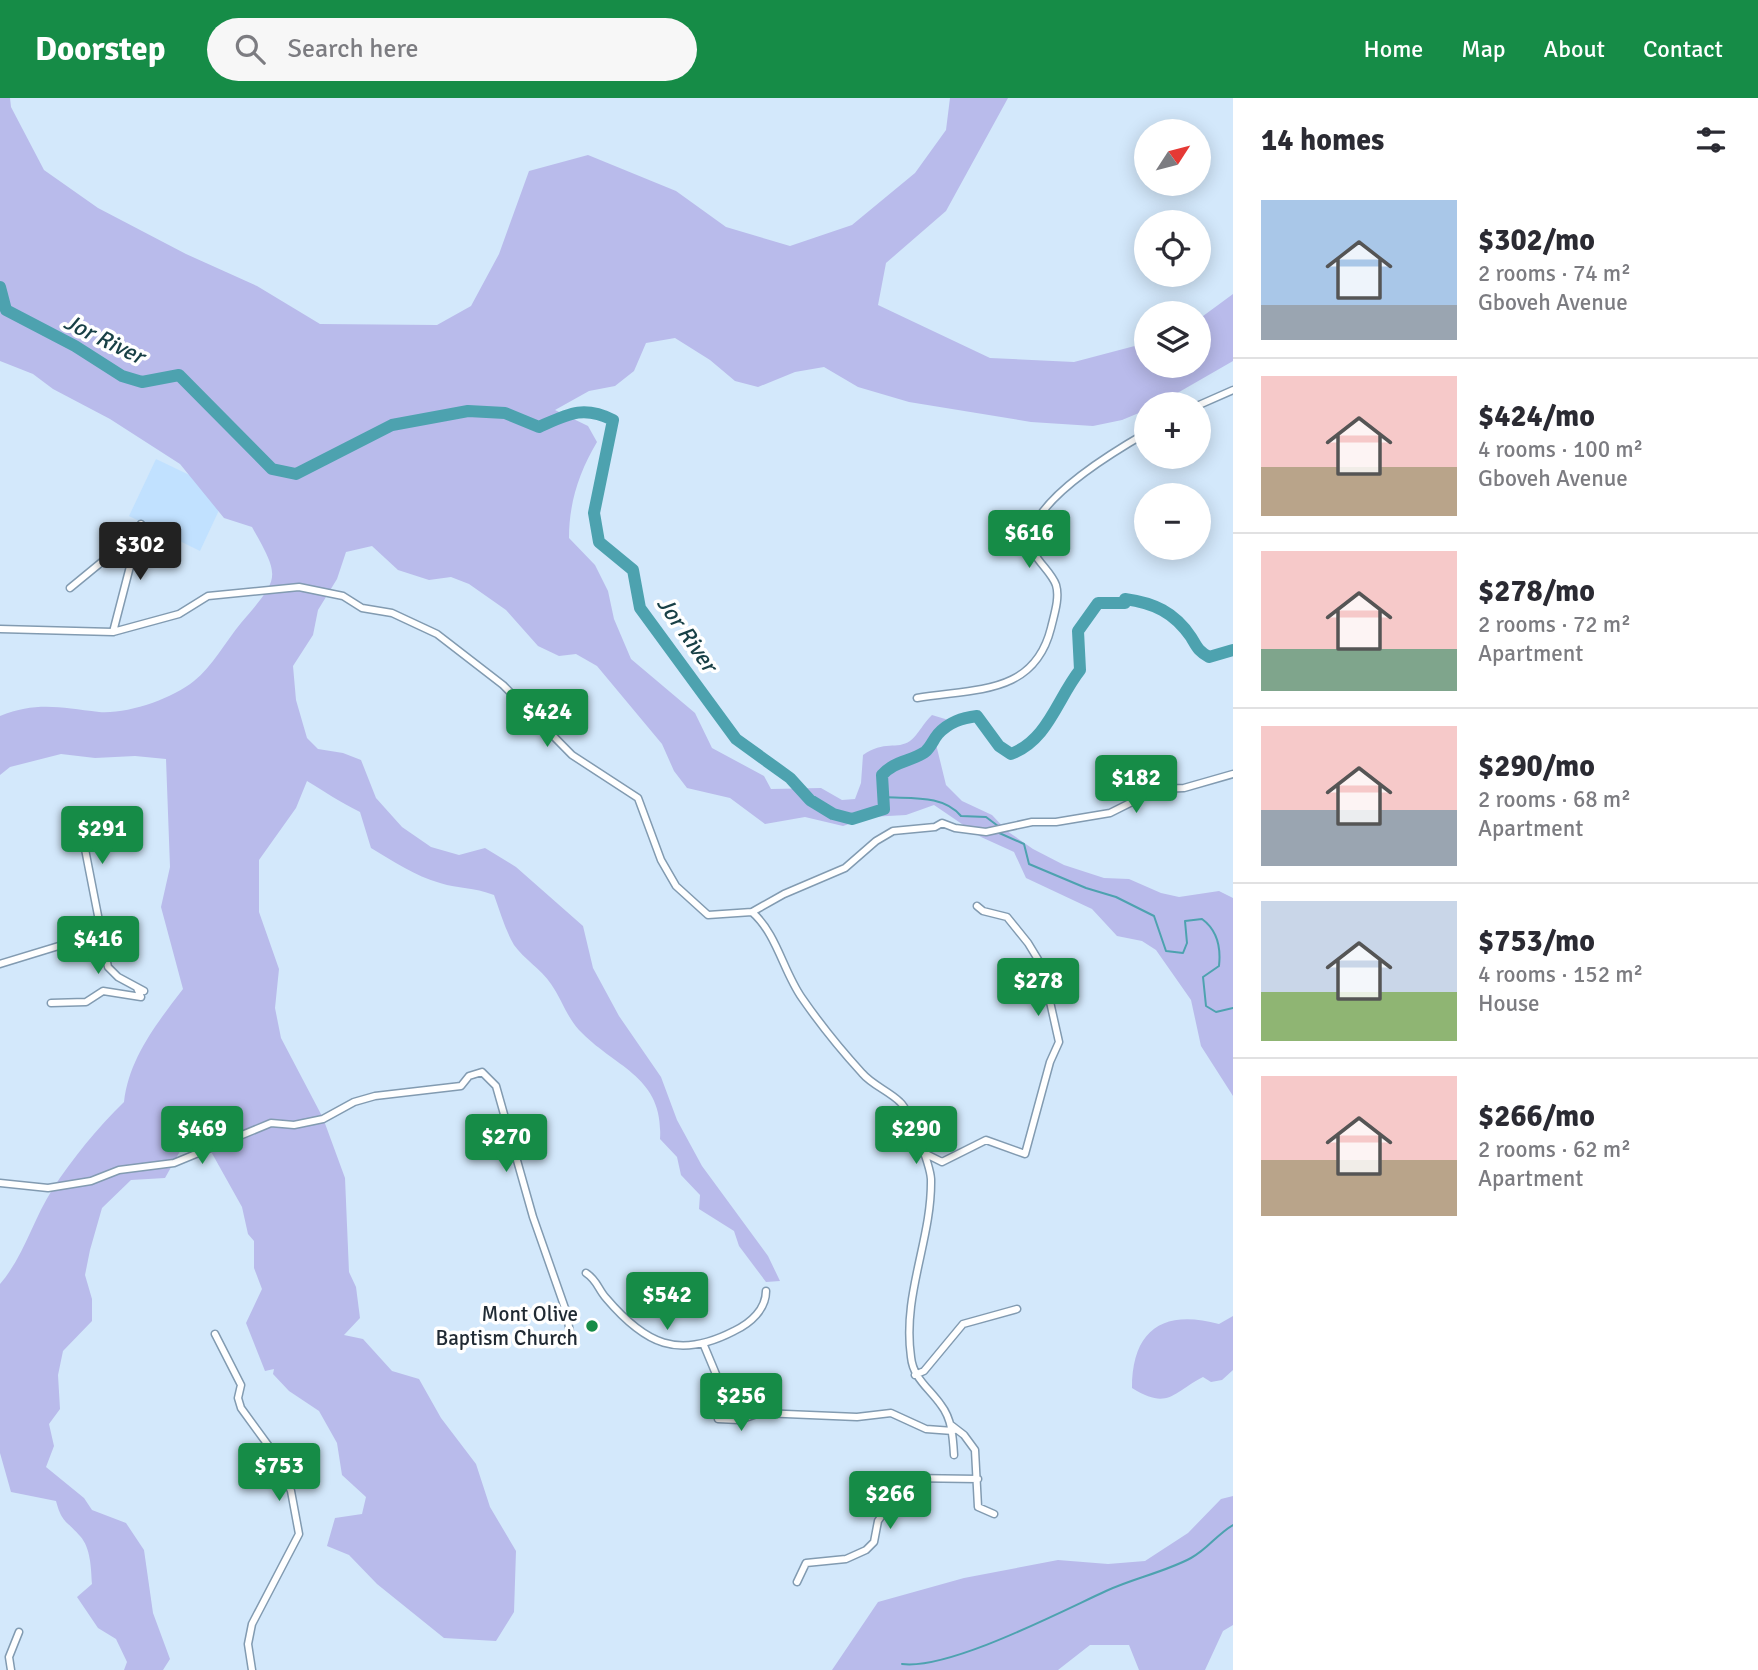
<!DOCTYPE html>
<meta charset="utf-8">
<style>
body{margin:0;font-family:Signika,sans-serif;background:#f7f7f7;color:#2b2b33;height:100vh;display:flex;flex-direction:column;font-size:26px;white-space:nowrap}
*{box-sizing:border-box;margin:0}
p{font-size:23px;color:#7c7c81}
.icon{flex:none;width:38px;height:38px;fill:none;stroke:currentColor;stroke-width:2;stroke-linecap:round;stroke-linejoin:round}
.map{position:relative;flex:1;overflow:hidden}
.drawer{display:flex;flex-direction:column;background:#fff;width:525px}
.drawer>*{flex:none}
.needle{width:46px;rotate:54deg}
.tools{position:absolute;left:1134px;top:21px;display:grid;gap:14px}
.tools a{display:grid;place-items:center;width:77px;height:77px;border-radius:50%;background:#fff;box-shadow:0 4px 18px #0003;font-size:35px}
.price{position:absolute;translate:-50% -60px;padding:0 16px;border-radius:7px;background:#168c47;color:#fff;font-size:23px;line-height:46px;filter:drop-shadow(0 2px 4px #0008)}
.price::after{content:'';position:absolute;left:50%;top:42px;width:21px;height:16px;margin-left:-10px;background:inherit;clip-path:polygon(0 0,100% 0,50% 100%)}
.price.on{background:#222;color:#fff}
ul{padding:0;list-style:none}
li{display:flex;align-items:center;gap:21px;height:175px;padding:0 28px}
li+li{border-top:2px solid #e1e1e2}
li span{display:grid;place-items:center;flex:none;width:196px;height:140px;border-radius:0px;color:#555}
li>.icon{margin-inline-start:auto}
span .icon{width:84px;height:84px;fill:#fffc;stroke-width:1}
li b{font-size:30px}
h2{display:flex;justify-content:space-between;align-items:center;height:84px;padding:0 28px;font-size:30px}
header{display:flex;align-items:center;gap:42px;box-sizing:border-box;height:98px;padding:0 35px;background:#168c47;color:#fff}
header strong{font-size:33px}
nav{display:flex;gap:38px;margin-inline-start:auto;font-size:24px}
.search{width:490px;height:63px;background:#f7f7f7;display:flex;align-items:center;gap:18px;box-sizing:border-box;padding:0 24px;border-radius:38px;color:#7c7c81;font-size:26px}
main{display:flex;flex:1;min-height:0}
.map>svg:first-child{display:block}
</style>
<header>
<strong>Doorstep</strong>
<div class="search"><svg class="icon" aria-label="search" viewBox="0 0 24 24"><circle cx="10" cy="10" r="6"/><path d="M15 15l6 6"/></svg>Search here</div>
<nav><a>Home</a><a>Map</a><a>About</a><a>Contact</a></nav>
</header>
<main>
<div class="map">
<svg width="1233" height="1572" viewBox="0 0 1233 1572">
<rect width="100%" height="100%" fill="#d3e8fb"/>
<path fill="#c1e1ff" d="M156 361 227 395 200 453 129 418Z"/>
<path fill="#b9bbeb" d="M0 0H10L11 9 44 72 98 110 186 156 257 188 320 226 437 227 471 208 499 156 529 73 588 57 676 93 726 129 790 148 852 127 915 75 946 32 950 0H1008L946 113 886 165 878 207 990 260 1074 264 1146 245V268H1199V221L1233 196V263L1160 305 1146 306V312L1122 322 1093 328 1031 324 909 304 858 289 824 269 795 274 758 289 735 283 710 262 675 240 646 245 634 273 615 288 589 293 555 312 588 328 597 344C579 374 569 405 569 440L595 467 608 493 614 521 631 561 695 615 712 650 764 678 771 691 821 690 842 702 855 701 861 685 863 657C884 642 897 652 910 643 918 637 924 624 932 617L955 624 935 642 946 687 962 703 992 717 1007 733 1033 751 1064 767 1104 780 1129 781 1161 795 1179 799 1219 793 1233 800V998L1201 948 1191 902 1156 852 1142 843 1117 838 1092 811 1026 780 1014 754 981 739 934 707 906 717 870 719 843 728 805 719 765 726 730 700 687 690 674 673 662 646 597 568 576 556 559 558 538 548 506 512 469 486 451 479 429 482 398 472 372 448 346 454 337 481 318 512 313 537 293 568 296 602 307 640 318 651 343 655 361 662 376 700 402 729 431 749 459 757 485 750 516 769 583 828 593 870 619 918 661 979 677 1022 702 1068 768 1158 780 1183 766 1184 739 1148 734 1133 699 1111 700 1097 681 1077 677 1059 660 1041C664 978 615 970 579 932 567 919 561 900 551 886 541 871 524 861 514 847 505 832 500 813 494 797 473 789 459 791 440 785 415 778 393 763 371 750L360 714C340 704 325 694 307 683L296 710 259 762V814L279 871 275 910 281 940 323 1020 345 1080 349 1174 356 1189 360 1220 344 1237 363 1241 392 1273 419 1281 441 1320 476 1366 490 1409 516 1453 514 1514 496 1543 444 1540 377 1486 349 1457 327 1448 335 1420 362 1416 366 1399 342 1377 337 1345 319 1313 289 1293 273 1276 274 1271 265 1273 246 1225 262 1191 254 1170V1143L248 1136 242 1109 204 1041 188 1039 165 1080 131 1082 102 1110 90 1152 85 1177 92 1201V1223L63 1253 58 1277 60 1311 49 1326 54 1348 46 1369 84 1400 92 1412 126 1425 144 1452 153 1515 170 1561 163 1572H124L127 1564 116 1541 98 1530 77 1499 92 1486C91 1471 91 1450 80 1438 66 1422 62 1425 56 1403L11 1394 0 1355V1186C24 1158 33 1122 52 1092 72 1061 98 1029 124 1004 129 960 157 925 183 891L161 809 170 769 166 661 135 658 95 660 61 656 10 669 0 677V618C38 603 61 610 99 614 129 616 171 601 194 583 212 569 226 543 241 525 280 479 281 481 252 429L224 420 180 366 110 321 53 291 33 276 0 263Z
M1233 1218V1272L1222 1282 1211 1284 1203 1279C1171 1296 1168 1312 1132 1290 1132 1231 1164 1211 1219 1226Z
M1233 1398V1527L1223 1533 1205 1572H1139L1129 1547H1090L1058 1572H832L878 1504 964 1480 1058 1462 1108 1466 1145 1463 1188 1435 1221 1401Z"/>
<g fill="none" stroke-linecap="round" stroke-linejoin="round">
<path stroke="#4da2af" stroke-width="2" d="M884 711 883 699C910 701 943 696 961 718L986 719 998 728
M997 734 1024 746 1029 766 1086 790 1116 799 1154 818 1166 853 1183 855 1187 845 1185 823 1202 821C1217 832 1221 850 1219 868L1203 879 1206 908 1216 914 1233 910
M902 1566C949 1572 1060 1514 1106 1493 1134 1480 1165 1474 1191 1460 1208 1451 1217 1436 1233 1427"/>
<path stroke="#4da2af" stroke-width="12" d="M0 189 6 212 75 248 122 278 142 284 179 277 272 371 296 376 392 327 468 313 505 315 539 329C568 316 583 307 613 322L594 415 599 444 633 472 640 510 736 641 790 680 810 702 833 716 852 721 884 711 882 677C894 663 910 664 925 654 931 649 933 642 938 636 949 624 962 620 977 618L999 648 1011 656C1048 642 1057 601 1080 572L1078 533 1098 505H1125V501C1154 505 1174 514 1191 539 1197 549 1198 553 1209 559L1233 552"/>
<defs>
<path id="street" d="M1199 307 1233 292
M70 490 137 435
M0 531 113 534 179 516 208 498 299 489 343 498 362 510 392 515 437 536 503 587 572 657 638 700 661 762 676 788 708 817 752 814 784 796 845 770 876 743 893 733 935 729 942 725 955 730 986 734 1032 724H1056L1110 715 1158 691 1184 690 1233 676
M113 534 141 426
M917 600C974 590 1034 598 1051 530 1054 517 1060 500 1056 487 1050 470 1026 457 1031 436 1041 397 1113 354 1146 335
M78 715 108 869 118 879 144 893
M752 814C777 836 783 873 802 900 820 926 841 952 862 975 872 987 889 993 900 1004 910 1013 930 1067 931 1081 932 1142 902 1196 911 1259 913 1280 929 1290 941 1307 952 1321 953 1340 954 1357
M0 866 62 847 101 827
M51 905 86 904 103 893 141 899 137 890
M928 1057 942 1064 986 1042 1025 1056 1050 964 1059 944 1042 868 1028 845 1007 819 983 813 977 808
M0 1085 48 1090 91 1083 119 1072 174 1065 271 1025 294 1027 323 1021 354 1004 375 998 461 988 469 978 482 974 496 988 533 1119 566 1213 572 1245
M586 1175C597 1182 598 1191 606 1200 645 1246 678 1262 734 1233 751 1225 766 1211 766 1193
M215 1236 241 1287 238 1300 241 1310 276 1358 291 1393 299 1436 252 1526 248 1546 252 1572
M703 1245 723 1293 735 1305 760 1315 857 1319 891 1315 926 1331 953 1333
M915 1277 924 1273 963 1226 1017 1211
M718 1321 739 1322 760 1315
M951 1327 964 1337 975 1352 978 1409 994 1416
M797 1484 806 1465 846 1461 866 1452 874 1444 878 1423 908 1380 978 1381
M11 1572 9 1559 19 1534"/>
</defs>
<use href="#street" stroke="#829bb1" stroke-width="9"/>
<use href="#street" stroke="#fff" stroke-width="6"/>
</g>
<circle fill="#168c47" stroke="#fff" stroke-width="2.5" cx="592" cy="1228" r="7"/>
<g text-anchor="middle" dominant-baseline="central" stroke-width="7" stroke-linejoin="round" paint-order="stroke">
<g font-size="21" fill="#202a33" stroke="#fff" text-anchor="end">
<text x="578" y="1216">Mont Olive<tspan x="578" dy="24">Baptism Church</tspan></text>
</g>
<g font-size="23" font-style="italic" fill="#184046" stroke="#fff">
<text transform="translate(104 241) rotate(26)">Jor River</text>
<text transform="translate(687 536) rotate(55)">Jor River</text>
</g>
</g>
</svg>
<div class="tools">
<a><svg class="needle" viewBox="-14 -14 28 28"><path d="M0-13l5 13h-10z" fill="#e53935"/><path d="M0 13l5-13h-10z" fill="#7c7c81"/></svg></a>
<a><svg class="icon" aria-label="locate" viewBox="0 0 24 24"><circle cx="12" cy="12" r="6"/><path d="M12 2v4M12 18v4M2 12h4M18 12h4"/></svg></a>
<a><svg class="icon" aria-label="layers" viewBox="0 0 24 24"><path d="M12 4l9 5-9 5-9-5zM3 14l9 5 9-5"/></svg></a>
<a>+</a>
<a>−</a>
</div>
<b class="price" style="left:1029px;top:472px">$616</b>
<b class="price on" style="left:140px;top:484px">$302</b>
<b class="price" style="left:547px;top:651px">$424</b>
<b class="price" style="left:1136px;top:717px">$182</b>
<b class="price" style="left:102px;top:768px">$291</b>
<b class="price" style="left:98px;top:878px">$416</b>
<b class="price" style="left:1038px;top:920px">$278</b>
<b class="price" style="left:202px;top:1068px">$469</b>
<b class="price" style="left:916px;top:1068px">$290</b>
<b class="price" style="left:506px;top:1076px">$270</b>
<b class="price" style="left:667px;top:1234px">$542</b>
<b class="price" style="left:741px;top:1335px">$256</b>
<b class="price" style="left:279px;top:1405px">$753</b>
<b class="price" style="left:890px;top:1433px">$266</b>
</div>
<section class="drawer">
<h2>14 homes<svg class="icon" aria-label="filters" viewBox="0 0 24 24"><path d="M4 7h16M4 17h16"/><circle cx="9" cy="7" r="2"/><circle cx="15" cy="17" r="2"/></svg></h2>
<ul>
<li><span style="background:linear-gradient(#a9c7e8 75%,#9aa5b1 0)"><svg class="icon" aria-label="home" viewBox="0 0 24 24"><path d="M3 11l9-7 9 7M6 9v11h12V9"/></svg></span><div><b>$302/mo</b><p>2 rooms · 74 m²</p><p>Gboveh Avenue</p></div></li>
<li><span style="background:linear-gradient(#f6c9c9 65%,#b9a48a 0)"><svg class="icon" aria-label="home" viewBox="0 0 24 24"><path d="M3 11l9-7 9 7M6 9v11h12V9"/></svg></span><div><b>$424/mo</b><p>4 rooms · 100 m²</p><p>Gboveh Avenue</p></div></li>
<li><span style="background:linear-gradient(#f6c9c9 70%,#7fa58c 0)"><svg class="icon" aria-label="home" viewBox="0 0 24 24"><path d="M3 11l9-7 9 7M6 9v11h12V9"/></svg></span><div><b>$278/mo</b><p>2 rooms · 72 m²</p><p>Apartment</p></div></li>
<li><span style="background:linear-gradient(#f6c9c9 60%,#9aa5b1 0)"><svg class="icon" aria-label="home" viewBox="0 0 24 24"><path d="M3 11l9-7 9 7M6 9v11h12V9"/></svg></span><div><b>$290/mo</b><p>2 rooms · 68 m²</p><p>Apartment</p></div></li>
<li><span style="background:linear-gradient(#c9d6e8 65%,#8fb573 0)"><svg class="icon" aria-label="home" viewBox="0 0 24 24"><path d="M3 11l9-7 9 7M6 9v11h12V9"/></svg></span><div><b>$753/mo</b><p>4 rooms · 152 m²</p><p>House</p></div></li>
<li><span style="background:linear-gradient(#f6c9c9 60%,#b9a48a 0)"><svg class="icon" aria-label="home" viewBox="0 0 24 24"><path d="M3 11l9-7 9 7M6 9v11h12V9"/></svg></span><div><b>$266/mo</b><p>2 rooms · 62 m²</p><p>Apartment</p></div></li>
</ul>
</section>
</main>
